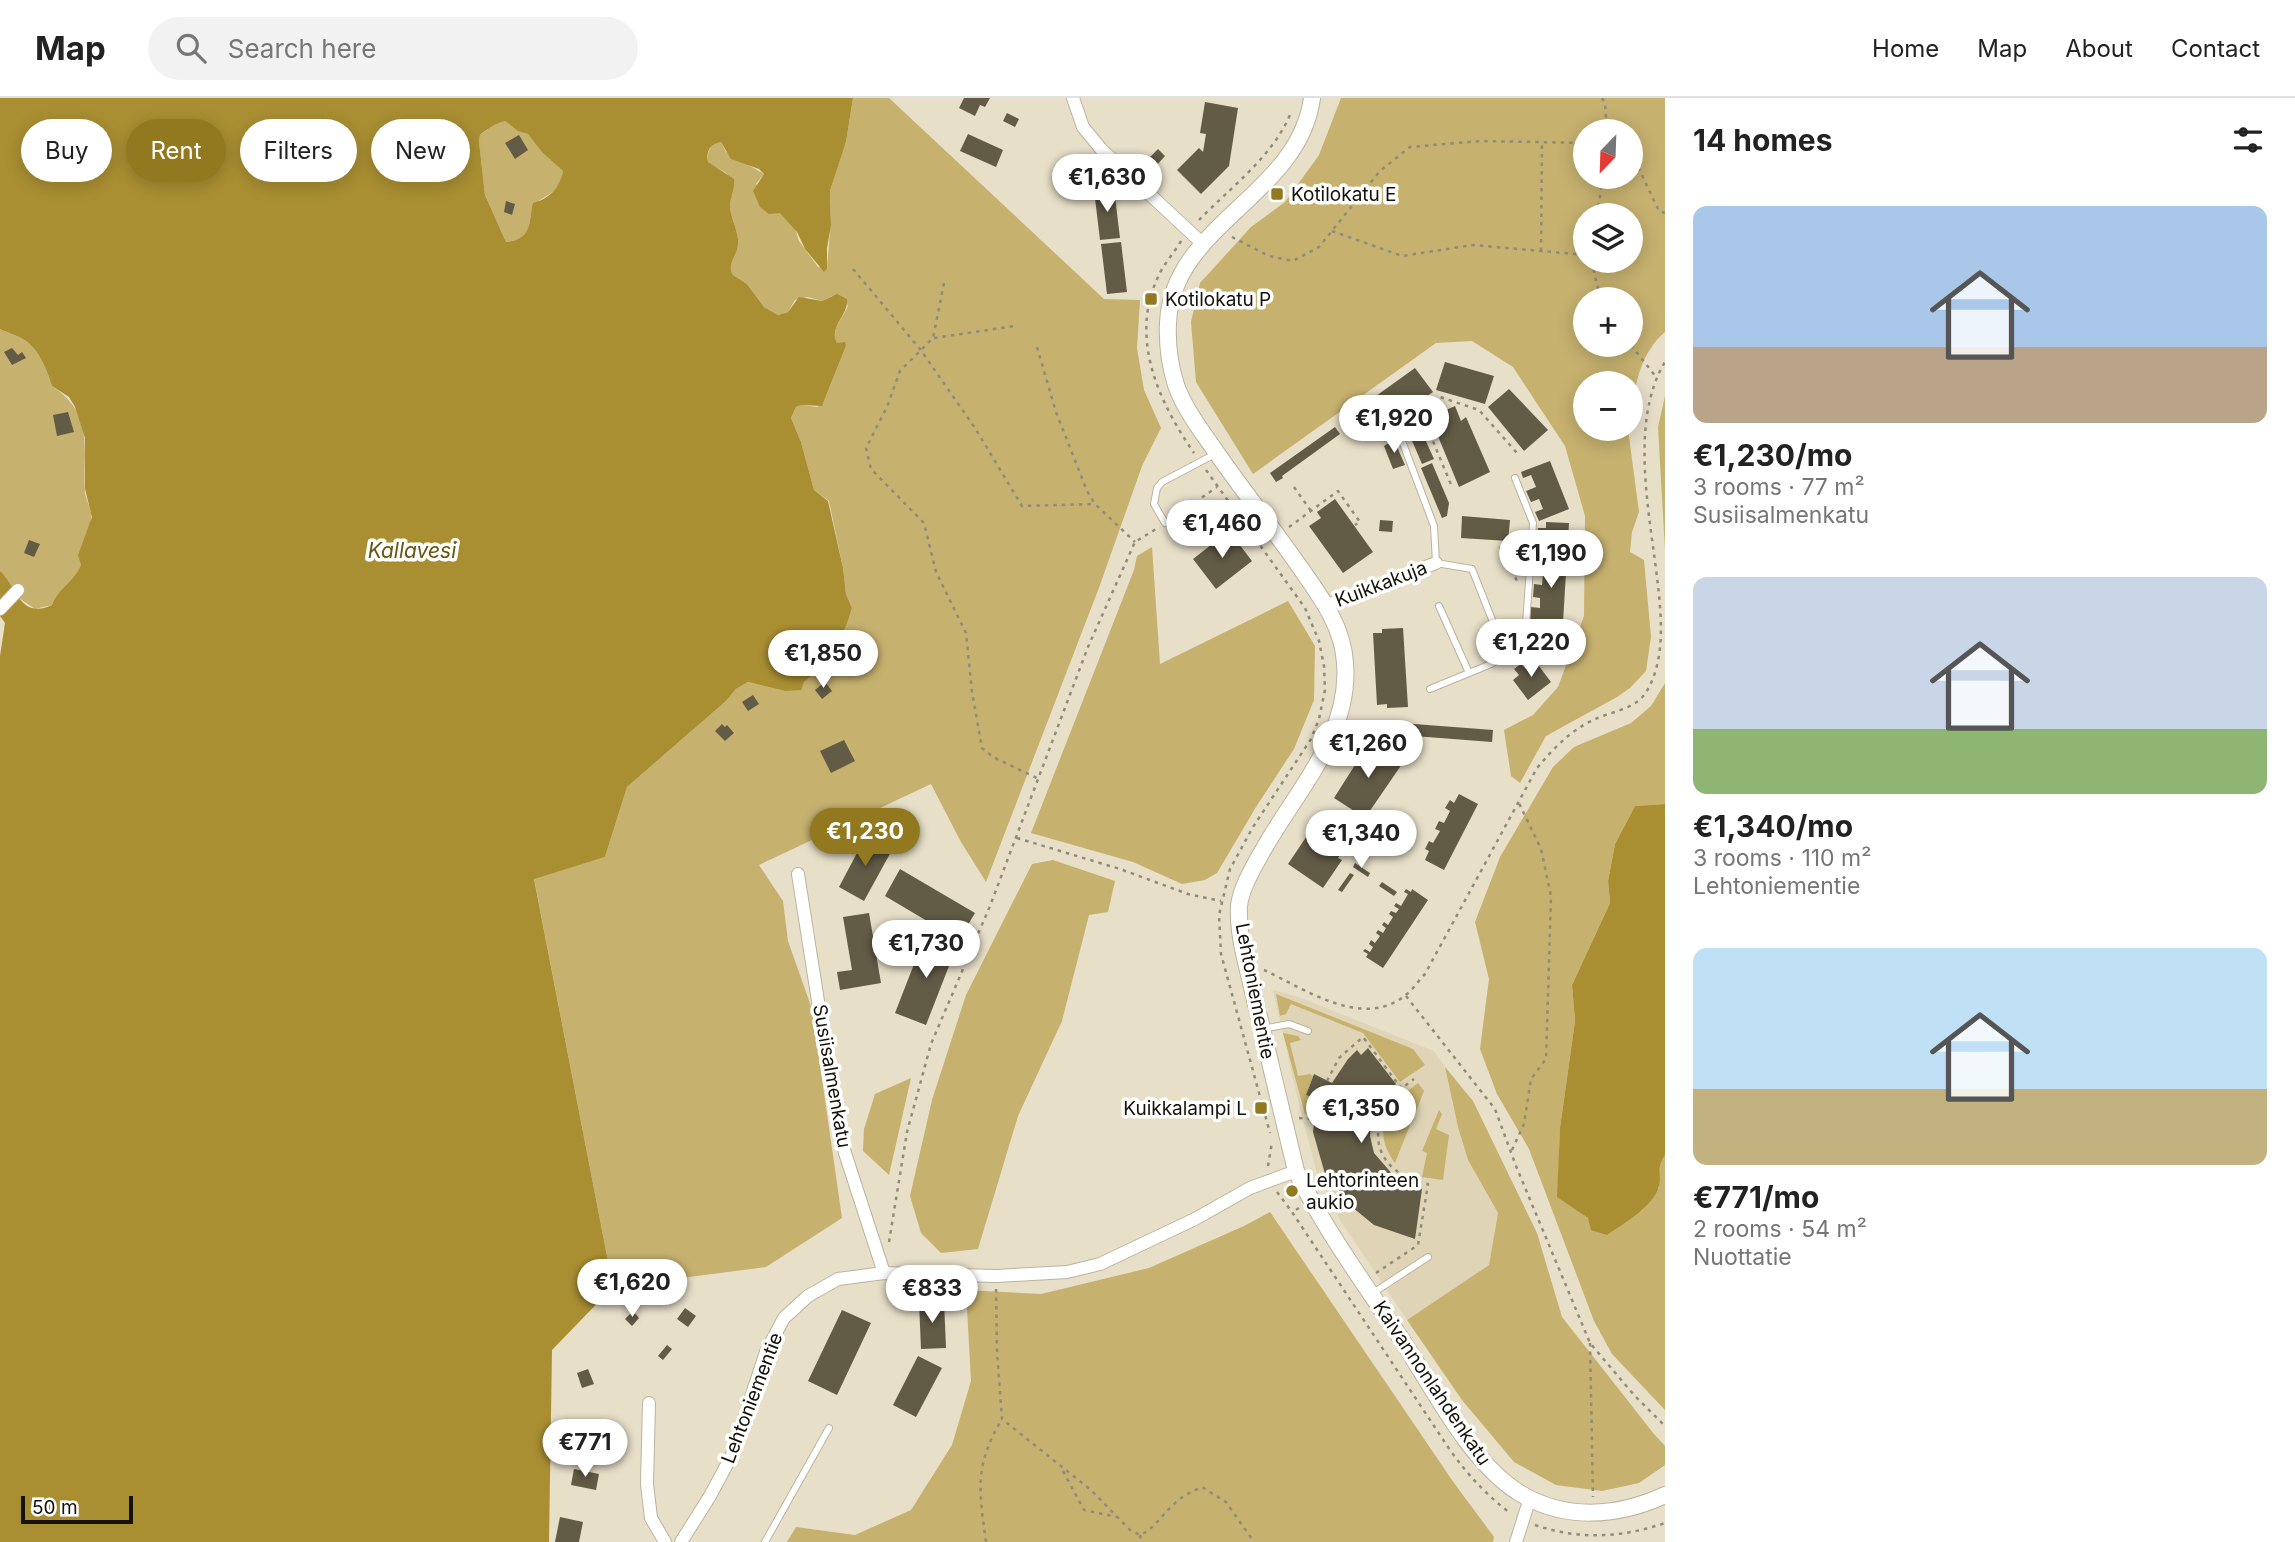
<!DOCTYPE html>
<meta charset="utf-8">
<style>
body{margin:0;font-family:Inter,sans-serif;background:#f2f2f2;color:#222;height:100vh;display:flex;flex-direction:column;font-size:26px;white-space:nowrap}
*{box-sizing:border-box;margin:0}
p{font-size:23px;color:#767676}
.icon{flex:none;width:38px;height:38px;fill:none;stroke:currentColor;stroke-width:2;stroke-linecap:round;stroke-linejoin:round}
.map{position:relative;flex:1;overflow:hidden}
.side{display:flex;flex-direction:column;background:#fff;width:630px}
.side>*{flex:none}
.top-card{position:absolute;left:21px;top:21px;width:665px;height:63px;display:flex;gap:14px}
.needle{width:46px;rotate:203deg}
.fabs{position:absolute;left:1573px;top:21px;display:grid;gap:14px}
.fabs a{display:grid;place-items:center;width:70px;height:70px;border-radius:50%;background:#fff;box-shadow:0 4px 18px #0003;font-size:35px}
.scale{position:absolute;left:21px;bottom:18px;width:112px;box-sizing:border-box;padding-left:7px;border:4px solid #15120a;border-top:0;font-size:19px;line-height:24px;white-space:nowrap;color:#15120a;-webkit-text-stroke:5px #fff;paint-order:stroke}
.price{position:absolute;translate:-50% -60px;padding:0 16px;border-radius:24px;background:#fff;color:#222;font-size:23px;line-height:46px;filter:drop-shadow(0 2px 4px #0008)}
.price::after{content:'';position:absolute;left:50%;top:42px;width:21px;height:16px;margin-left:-10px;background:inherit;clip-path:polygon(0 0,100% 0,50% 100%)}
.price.active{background:#92781f;color:#fff}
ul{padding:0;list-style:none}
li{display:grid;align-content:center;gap:14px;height:371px;padding:0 28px}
li span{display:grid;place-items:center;height:217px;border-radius:14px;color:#555}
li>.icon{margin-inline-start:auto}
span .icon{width:126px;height:126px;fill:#fffc;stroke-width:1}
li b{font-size:30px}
h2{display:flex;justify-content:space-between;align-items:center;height:84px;padding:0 28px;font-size:30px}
.tag{padding:0 24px;border-radius:32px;background:#fff;box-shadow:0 4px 18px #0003;font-size:24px;line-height:63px}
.tag.active{background:#92781f;color:#fff}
header{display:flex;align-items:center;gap:42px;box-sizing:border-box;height:98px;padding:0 35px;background:#fff;border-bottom:2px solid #e0e0e0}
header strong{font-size:33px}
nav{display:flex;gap:38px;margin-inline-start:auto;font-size:24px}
.search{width:490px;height:63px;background:#f2f2f2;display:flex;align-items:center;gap:18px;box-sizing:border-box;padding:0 24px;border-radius:38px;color:#767676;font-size:26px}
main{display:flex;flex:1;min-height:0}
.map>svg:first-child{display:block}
</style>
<header>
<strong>Map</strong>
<div class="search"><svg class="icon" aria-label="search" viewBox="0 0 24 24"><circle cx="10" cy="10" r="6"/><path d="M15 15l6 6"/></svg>Search here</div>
<nav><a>Home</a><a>Map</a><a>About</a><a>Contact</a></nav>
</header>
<main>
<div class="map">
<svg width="1665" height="1444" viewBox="0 0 1665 1444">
<rect width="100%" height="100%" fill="#e7dfc8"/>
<path fill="#dfd5b6" d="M1273 892 1296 898 1434 953 1445 969 1458 1029 1468 1062 1498 1115 1489 1167 1407 1222 1340 1122 1317 1075 1300 1011Z"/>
<path fill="#c6b16f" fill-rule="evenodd" d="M853 0H889L1104 201 1140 202 1137 250 1144 292 1161 330 1142 368 1100 487 986 784 961 744 931 686 759 767 783 803 788 843 812 911 842 1120 766 1169 613 1189 534 780 605 759 627 689 726 603 736 591 748 584 785 593 804 584 828 564 847 526 852 510 846 496 843 470 829 403 814 392 801 344 791 320 796 309 802 307 817 309 824 303 846 248 837 245C829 232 844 220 848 207L832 198 822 203 808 199 795 202 788 214 778 217 764 209 747 186 733 177C726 165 738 158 738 146 739 134 731 121 730 109 730 98 736 87 727 76 723 72 713 69 708 64 707 54 709 47 721 44L726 54 764 76 756 86 795 130 799 143 818 169 827 170 831 121 830 93 846 44Z
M1341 0H1665V234C1641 255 1637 281 1631 311V285H1586V331H1628L1639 414 1632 434 1630 454 1644 462 1651 539 1646 573 1630 590 1617 599 1546 638 1520 685 1511 678 1504 632 1533 617 1558 589 1584 518 1585 418 1565 348 1513 269 1472 243 1436 245 1253 376 1196 284 1191 224 1200 185 1251 129 1285 104 1319 57ZM1586 33H1631V79H1586ZM1586 117H1631V163H1586ZM1586 201H1631V247H1586Z
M499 23H505L519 33 528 36 563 73C559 100 540 96 533 110 529 117 531 129 526 136 521 142 513 143 506 144L485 97 479 44 480 37Z
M0 231C8 235 19 238 26 243 39 252 48 274 52 288 96 318 82 350 85 395 86 404 93 412 91 421 89 438 76 449 81 467 73 485 59 489 52 507L35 511 16 498 0 473Z
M1665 298V452L1658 329Z
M1152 449 1160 566 1288 503 1315 548 1314 602 1294 651 1256 709 1217 775 1205 782 1182 786 1133 764 1031 735 1134 472 1137 458Z
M1665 585V706L1635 708 1615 746 1608 783 1610 805 1572 887 1575 923 1560 1030 1558 1098 1588 1120 1642 1112 1659 1090V1066L1665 1057V1312L1612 1256 1594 1223 1529 1051 1497 996 1480 951 1489 881 1475 824 1500 759 1553 669 1574 649 1631 625 1651 608Z
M1053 762 1115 783 1108 814 1089 817 1062 923 1018 1018 978 1151 941 1155 921 1135 910 1098 932 1002 966 897 1032 766Z
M1276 896 1413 951 1425 967 1400 984 1363 935 1291 906 1286 916 1280 918Z
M1283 935 1298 938 1301 942 1290 945 1298 978 1310 976 1313 978 1306 997 1315 1000 1311 1016H1305Z
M1445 969 1473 1003 1537 1135 1562 1219 1654 1336 1665 1348V1367L1639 1385 1602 1393 1556 1387 1514 1364 1462 1302 1407 1222 1489 1167 1498 1115 1468 1062 1458 1029Z
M911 980 889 1077 863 1053 864 1031 875 996Z
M1418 985 1424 993 1412 1023 1390 1010 1394 1004Z
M1439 1012 1442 1016 1436 1031 1449 1037 1443 1082 1422 1079 1427 1055 1422 1053Z
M1386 1019 1410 1027 1395 1065C1384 1050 1380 1036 1386 1019Z
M1270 1114 1454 1385 1494 1439 1493 1444H787L796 1429 855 1437 911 1412 952 1347 971 1283 966 1192 1041 1196 1149 1170 1244 1128Z"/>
<path fill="#aa8f32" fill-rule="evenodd" d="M0 0H853L846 44 830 93 831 127 827 150V170L824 174 805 151 797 134 780 115 769 116 760 109 753 93 764 76 759 71 731 61 721 44C709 47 706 54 708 64L734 81C735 91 730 99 730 109 731 121 739 134 738 146 738 158 726 165 733 177L747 186 764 209 778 217 788 214 799 199 822 203 837 196 847 201C849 217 828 229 837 245L845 244 846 248 822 308 802 307 796 309 791 320 801 344 814 392 828 403 843 470 846 496 852 510 847 526 828 564 804 584 801 592 785 593 748 584 736 591 726 603 627 689 605 759 534 781 613 1189 552 1252 549 1444H0V558L5 525 0 518V473C17 489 20 522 52 507 59 489 73 485 81 467L78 457 92 419 85 391V340L75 309 69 299 52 288C48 274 39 252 26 243 19 238 8 235 0 231ZM505 23 518 33 528 36 542 54 563 73C560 90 549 101 533 105 528 126 533 141 506 144L485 97 479 44 480 37C486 32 497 24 505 23Z
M1665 706V1057C1655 1072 1662 1074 1659 1088 1654 1108 1623 1126 1607 1137L1591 1132 1588 1120 1557 1099 1560 1030 1575 923 1572 887 1610 805 1608 783 1615 746 1635 708Z"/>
<path fill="#625b46" d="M964 0H990L985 9 980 7 975 18 959 10Z
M1205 4 1238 10 1229 68 1201 96 1177 72 1199 50 1203 54 1206 36 1200 35Z
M1007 15 1019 21 1015 29 1003 23Z
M968 36 1003 52 996 69 960 53Z
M519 37 528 52 515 61 505 45Z
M1158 51 1165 58 1156 68 1148 61Z
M1114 90 1120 140 1100 142 1094 92Z
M506 103 515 106 512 117 504 114Z
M1121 144 1127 194 1107 196 1101 146Z
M12 250 18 257 22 254 26 260 12 267 4 254Z
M1445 264 1494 278 1485 306 1436 292Z
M1415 270 1433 294 1387 326 1369 303Z
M1509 291 1548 332 1524 353 1488 309Z
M1455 308 1461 323 1466 319 1490 374 1459 389 1430 319Z
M68 314 74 334 57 338 53 317Z
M1418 326 1434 361 1422 366 1407 331Z
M1335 329 1340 336 1282 378 1283 380 1276 384 1270 375Z
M1394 342 1405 367 1393 371 1384 348Z
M1550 363 1569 411 1539 423 1535 414 1543 411 1539 401 1531 404 1526 393 1536 389 1531 377 1523 380 1521 374Z
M1432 365 1449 405 1447 418 1442 420 1421 370Z
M1335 401 1373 454 1343 475 1309 428 1321 420 1317 414Z
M1462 418 1510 422 1508 443 1461 440Z
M1380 422 1393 423 1392 434 1379 433Z
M1546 424 1569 425 1561 557 1527 554V544L1535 545 1536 536 1530 535 1531 527 1540 528 1541 522 1530 521 1531 509 1540 510V500L1533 499 1534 486 1542 487 1543 477 1535 476 1536 465H1544L1545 452H1536V442L1545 443V438H1537L1538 430H1546Z
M1229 433 1252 463 1216 491 1193 461Z
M29 442 40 446 34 459 24 455Z
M1403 530 1408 609 1387 610V606L1377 607 1373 535H1382V531Z
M1532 559 1551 584 1528 602 1513 582 1519 577 1514 571 1521 566 1526 571 1530 568 1526 563Z
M825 584 832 593 822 601 815 592Z
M753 597 759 606 748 613 742 604Z
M1375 623 1493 632 1492 644 1388 636 1389 632 1374 631Z
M722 626 725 629 727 627 734 635 725 643 715 633Z
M844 642 855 663 831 675 820 653Z
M1369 645 1402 666 1365 720 1334 700Z
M1459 696 1478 706 1444 772 1425 762 1429 753 1425 751 1429 743 1433 745 1440 733 1435 731 1439 723 1444 725 1450 713 1445 710 1450 702 1454 705Z
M1323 714 1355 736 1338 760 1342 762 1323 790 1288 766Z
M866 738 892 752 864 803 839 789Z
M1355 765 1370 775 1368 779 1353 769Z
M900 771 975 815 959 842 885 798Z
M1350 775 1354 777 1342 794 1338 792Z
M1382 784 1397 794 1394 798 1379 788Z
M1406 791 1411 794 1412 791 1428 802 1383 870 1366 859 1368 856 1363 853 1365 851 1370 854 1373 849 1369 846 1371 842 1375 845 1380 838 1376 835 1378 832 1383 835 1386 830 1382 827 1384 824 1388 827 1393 819 1389 816 1391 813 1396 815 1399 811 1394 808 1396 805 1401 808 1408 796 1404 794Z
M869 815 881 885 840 892 837 874 852 872 843 819Z
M925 838 956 850 926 927 895 915Z
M1368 950 1396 986 1381 1000 1372 1019 1370 1038 1374 1055 1394 1078 1422 1091 1415 1141 1374 1127 1352 1109 1335 1087 1329 1090 1313 1034 1317 1001 1306 997 1314 976 1332 985 1348 961 1357 952 1361 957Z
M944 1203 946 1250 921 1251 919 1204Z
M685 1210 696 1218 688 1229 677 1221Z
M842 1212 871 1225 837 1297 808 1283Z
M633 1213 639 1220 632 1228 625 1221Z
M667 1247 672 1251 663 1262 658 1258Z
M918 1258 942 1270 916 1319 893 1307Z
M588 1271 594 1286 582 1290 577 1275Z
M574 1371 599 1376 596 1392 571 1387Z
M560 1419 583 1424 579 1444H555Z"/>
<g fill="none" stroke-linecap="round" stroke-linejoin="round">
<defs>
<path id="lane" d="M1396 327 1434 428 1436 465 1472 471 1506 557 1516 561 1524 556 1533 425 1515 380
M1165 425 1154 406 1157 390 1162 384 1215 356
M1439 508 1469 575
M1430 591 1491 566 1506 557
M1262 931 1289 926 1308 933
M1373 1195 1428 1159
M765 1444 829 1330"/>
<path id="street" d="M1073 0 1083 29 1101 51 1203 146
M1327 507 1436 465
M0 511 18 492
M798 776 835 1011 845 1055 884 1175
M649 1305 647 1386 651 1420 665 1444
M681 1444 710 1398 732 1357 766 1254 784 1220 808 1198 838 1181 884 1175 996 1178 1067 1174 1100 1166 1195 1121 1250 1090 1296 1073
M1516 1444 1530 1400"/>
<path id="secondary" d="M1312 0C1299 98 1172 126 1168 225 1167 245 1170 268 1176 287 1184 310 1200 331 1214 351 1243 393 1275 433 1304 475 1323 502 1343 530 1345 565 1351 638 1295 694 1262 754 1253 770 1241 790 1239 808 1238 825 1241 843 1245 860L1296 1073C1325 1132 1364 1185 1400 1239 1432 1288 1469 1363 1518 1394 1564 1423 1618 1419 1665 1397"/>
</defs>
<use href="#lane" stroke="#bbb49d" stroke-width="8"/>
<use href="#street" stroke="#bbb49d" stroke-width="14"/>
<use href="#secondary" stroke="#bbb49d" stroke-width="18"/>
<path stroke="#918b7a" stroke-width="2.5" stroke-dasharray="3.5 5" stroke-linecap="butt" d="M1602 0 1605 5 1607 33
M1631 65 1639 71 1659 113 1665 115
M1597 117 1603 79
M1199 122C1230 90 1272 59 1290 17
M1332 133 1402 158 1473 147 1586 157
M1232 139 1269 158 1293 163 1319 149 1380 73 1410 49 1481 43 1586 45
M1181 143C1174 155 1163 167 1158 179 1129 241 1159 304 1194 355
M1541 153 1542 45
M1592 163 1597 188 1605 201
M853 171 920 251 975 330 1022 408 1095 406
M944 185 933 240 900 273 887 309 866 350 871 371 924 425 936 474 966 535 972 594 982 650 993 659 1039 681
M934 240 1014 228
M1631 247 1656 279
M1037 249 1056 314 1087 393 1095 406 1135 444
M1420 312 1452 389
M1405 322 1440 299 1479 312 1517 355
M1206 372 1305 510 1319 543 1324 568 1325 592 1319 621 1311 641 1253 729 1230 771 1219 817 1221 856 1270 1035
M1294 389 1311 413
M1174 419 1217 389
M1289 429 1338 393 1360 424 1355 427
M1500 449 1518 485
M1017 740 1120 771 1188 796 1221 803
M1264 872C1305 891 1364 933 1407 896 1414 890 1419 882 1425 876L1537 670C1553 651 1570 633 1593 622 1609 614 1633 612 1645 596 1665 565 1662 524 1658 488 1651 421 1628 325 1665 264
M1406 898 1495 1011 1516 1068 1590 1245 1634 1297 1665 1328
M1327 983 1339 960 1363 939 1401 990
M1299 1020 1313 1021
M1512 1052 1524 1026 1531 981 1546 961 1551 798 1541 751 1518 703
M1268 1068 1272 1044
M1277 1094 1292 1114
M1299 1110 1292 1114 1448 1349C1466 1375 1485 1396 1510 1415
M889 1144 907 1034 931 946 990 808 1088 549 1135 444 1156 431
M1376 1175 1418 1147 1428 1086C1363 1072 1365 1015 1414 981
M996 1191 997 1253 1002 1321 1091 1392 1130 1432 1140 1437C1154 1431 1161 1418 1173 1407 1182 1398 1191 1394 1202 1389L1226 1404 1254 1444
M1590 1245 1593 1399
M1063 1373 1084 1412 1117 1419
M1535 1427C1579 1442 1621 1440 1665 1425
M1140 1437 1141 1444
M986 1444C979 1392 974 1368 1002 1321"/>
<use href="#lane" stroke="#fff" stroke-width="6"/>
<use href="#street" stroke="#fff" stroke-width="12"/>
<use href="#secondary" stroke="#fff" stroke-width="16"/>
</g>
<g fill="#92781f" stroke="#fff" stroke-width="2.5">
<rect x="1270" y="89" width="14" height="14" rx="3.5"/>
<rect x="1144" y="194" width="14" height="14" rx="3.5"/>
<rect x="1254" y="1003" width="14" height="14" rx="3.5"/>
<circle cx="1292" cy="1093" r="7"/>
</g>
<g text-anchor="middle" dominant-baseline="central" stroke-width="7" stroke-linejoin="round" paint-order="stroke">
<g font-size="19" fill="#15120a" stroke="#fff" text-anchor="start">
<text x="1291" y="96">Kotilokatu E</text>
<text x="1165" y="201">Kotilokatu P</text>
<text x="1247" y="1010" text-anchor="end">Kuikkalampi L</text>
<text x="1306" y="1082">Lehtorinteen<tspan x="1306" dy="22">aukio</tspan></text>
</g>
<g font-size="19" fill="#15120a" stroke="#fff">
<text transform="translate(1381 486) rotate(-21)">Kuikkakuja</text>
<text transform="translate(1255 893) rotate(79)">Lehtoniementie</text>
<text transform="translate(832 978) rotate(80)">Susiisalmenkatu</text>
<text transform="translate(1432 1285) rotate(56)">Kaivannonlahdenkatu</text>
<text transform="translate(752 1300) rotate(-69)">Lehtoniementie</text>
</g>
<g font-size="21" font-style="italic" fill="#685510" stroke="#fff">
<text x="412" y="452">Kallavesi</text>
</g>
</g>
</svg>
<div class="fabs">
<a><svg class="needle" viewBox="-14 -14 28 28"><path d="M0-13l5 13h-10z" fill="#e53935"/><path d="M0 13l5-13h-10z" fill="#767676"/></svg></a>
<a><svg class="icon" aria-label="layers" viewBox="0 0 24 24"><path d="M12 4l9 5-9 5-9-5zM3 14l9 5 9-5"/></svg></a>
<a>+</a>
<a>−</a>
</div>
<div class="scale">50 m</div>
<b class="price" style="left:1107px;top:116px">€1,630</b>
<b class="price" style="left:1394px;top:357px">€1,920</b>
<b class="price" style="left:1222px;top:462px">€1,460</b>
<b class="price" style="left:1551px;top:492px">€1,190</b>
<b class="price" style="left:1531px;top:581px">€1,220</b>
<b class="price" style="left:823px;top:592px">€1,850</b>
<b class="price" style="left:1368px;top:682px">€1,260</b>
<b class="price active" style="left:865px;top:770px">€1,230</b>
<b class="price" style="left:1361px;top:772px">€1,340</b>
<b class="price" style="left:926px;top:882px">€1,730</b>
<b class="price" style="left:1361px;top:1047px">€1,350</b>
<b class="price" style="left:632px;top:1221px">€1,620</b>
<b class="price" style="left:932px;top:1227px">€833</b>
<b class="price" style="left:585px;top:1381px">€771</b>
<div class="top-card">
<a class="tag">Buy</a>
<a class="tag active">Rent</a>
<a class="tag">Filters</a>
<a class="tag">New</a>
</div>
</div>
<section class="side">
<h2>14 homes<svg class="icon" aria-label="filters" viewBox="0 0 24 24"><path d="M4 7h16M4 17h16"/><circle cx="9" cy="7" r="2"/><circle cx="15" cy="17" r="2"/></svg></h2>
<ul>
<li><span style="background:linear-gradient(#a9c7e8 65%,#b9a48a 0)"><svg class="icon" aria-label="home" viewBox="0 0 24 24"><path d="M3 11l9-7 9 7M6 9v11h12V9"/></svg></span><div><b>€1,230/mo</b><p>3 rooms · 77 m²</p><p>Susiisalmenkatu</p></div></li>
<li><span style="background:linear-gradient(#c9d6e8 70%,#8fb573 0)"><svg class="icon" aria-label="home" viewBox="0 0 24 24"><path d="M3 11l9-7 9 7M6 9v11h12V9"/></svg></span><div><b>€1,340/mo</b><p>3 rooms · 110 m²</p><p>Lehtoniementie</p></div></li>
<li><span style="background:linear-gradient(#bfe0f5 65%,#c2b280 0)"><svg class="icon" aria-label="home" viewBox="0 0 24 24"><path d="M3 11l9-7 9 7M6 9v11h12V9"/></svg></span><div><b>€771/mo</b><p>2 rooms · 54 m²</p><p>Nuottatie</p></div></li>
</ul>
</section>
</main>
